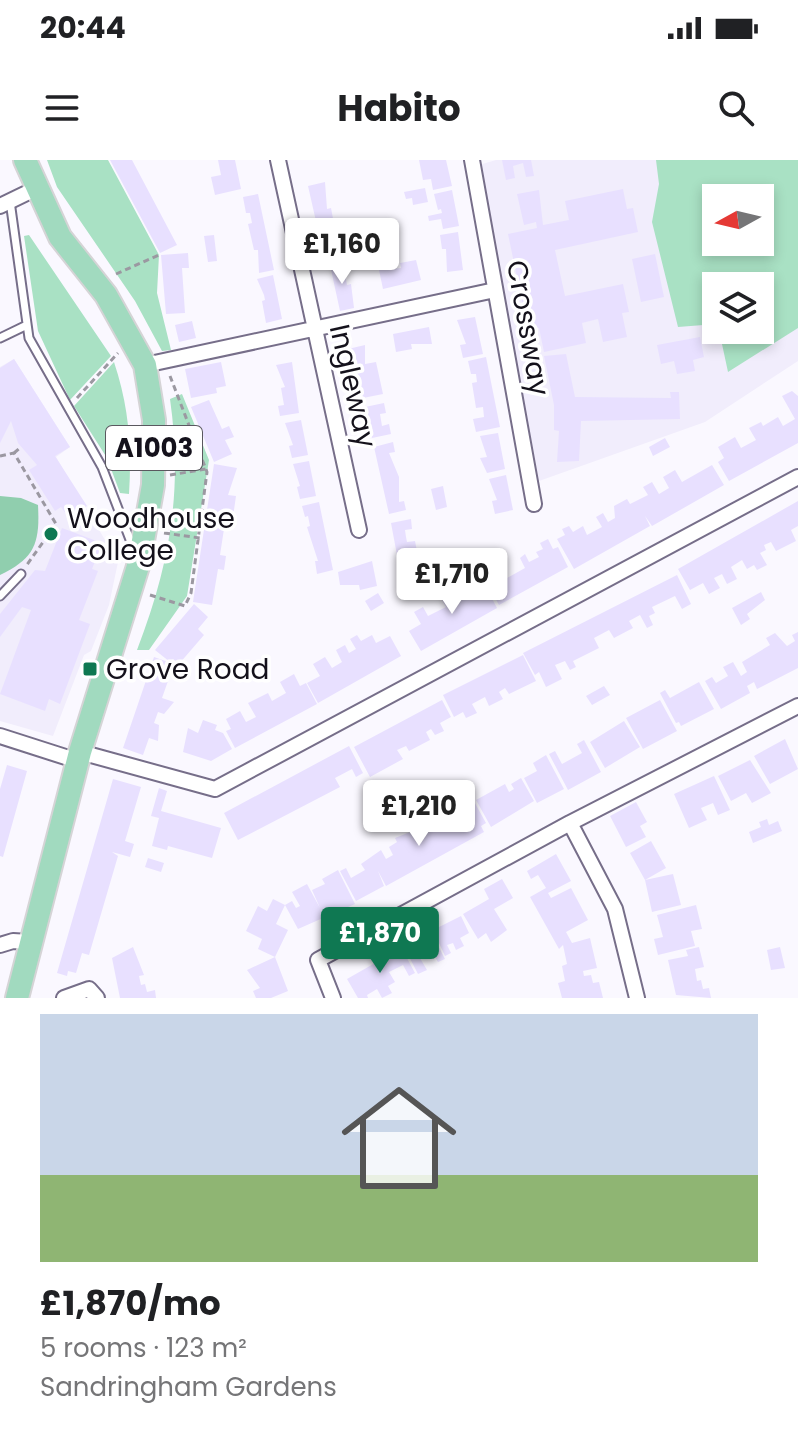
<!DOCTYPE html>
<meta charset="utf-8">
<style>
body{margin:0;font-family:Poppins,sans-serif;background:#f2f2f2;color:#202124;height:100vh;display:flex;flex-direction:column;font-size:30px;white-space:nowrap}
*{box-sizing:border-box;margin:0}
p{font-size:26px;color:#757577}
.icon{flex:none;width:44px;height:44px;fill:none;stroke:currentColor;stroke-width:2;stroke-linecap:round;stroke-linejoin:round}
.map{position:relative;height:838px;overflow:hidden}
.side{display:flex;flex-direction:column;background:#fff;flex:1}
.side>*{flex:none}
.needle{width:52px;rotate:262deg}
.buttons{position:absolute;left:702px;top:24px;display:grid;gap:16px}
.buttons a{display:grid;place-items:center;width:72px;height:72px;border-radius:0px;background:#fff;box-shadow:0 4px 12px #0003;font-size:40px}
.price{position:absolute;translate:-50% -68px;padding:0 18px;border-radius:8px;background:#fff;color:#222;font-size:26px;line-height:52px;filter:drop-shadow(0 2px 4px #0008)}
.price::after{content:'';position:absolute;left:50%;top:48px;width:24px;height:18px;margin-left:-12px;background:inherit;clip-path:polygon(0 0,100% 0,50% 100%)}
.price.current{background:#0f7852;color:#fff}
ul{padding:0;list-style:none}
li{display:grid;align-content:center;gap:16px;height:424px;padding:0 40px}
li span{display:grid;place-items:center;height:248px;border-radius:0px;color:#555}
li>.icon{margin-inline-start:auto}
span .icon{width:144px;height:144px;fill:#fffc;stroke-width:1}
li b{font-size:34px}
.status{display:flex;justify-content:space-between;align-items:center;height:56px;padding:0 40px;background:#fff;direction:ltr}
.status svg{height:22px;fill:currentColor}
header{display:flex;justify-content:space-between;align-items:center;height:104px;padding:0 40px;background:#fff;font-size:36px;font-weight:700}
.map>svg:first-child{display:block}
</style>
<div class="status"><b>20:44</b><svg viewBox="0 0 49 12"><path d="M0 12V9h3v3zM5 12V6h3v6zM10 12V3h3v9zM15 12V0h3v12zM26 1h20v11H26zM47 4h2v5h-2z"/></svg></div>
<header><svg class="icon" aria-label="menu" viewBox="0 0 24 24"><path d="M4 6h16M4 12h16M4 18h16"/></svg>Habito<svg class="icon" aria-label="search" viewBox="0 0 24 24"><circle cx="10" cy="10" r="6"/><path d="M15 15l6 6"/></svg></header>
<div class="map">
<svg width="798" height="838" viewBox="0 0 798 838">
<rect width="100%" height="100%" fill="#faf8ff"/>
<path fill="#f1edfc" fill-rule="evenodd" d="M496 0H798V201L705 262 539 321 479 5ZM716 38H760V82H716ZM716 126H760V170H716Z
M14 199 70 287 56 297 118 402 109 445 91 491 84 495 53 576 0 561V207Z"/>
<path fill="#a9e1c4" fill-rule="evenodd" d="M47 0H108L159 95 157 133 171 190 162 191 135 141 57 27Z
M656 0H798V168L728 212 719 170H760V126H716V164L678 167 652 62 659 24ZM716 38H760V82H716Z
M29 75 111 196 70 240 38 171 24 76Z
M114 202C129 247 132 287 129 334L120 333 107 298 74 246Z
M182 234 209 300 187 436 149 490H137C170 404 183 331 170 239Z"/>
<path fill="#90ceae" d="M0 336 21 338 38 345C40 383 35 398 0 415Z"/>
<path fill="#e8e0ff" d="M110 0H132L177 85 160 93Z
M218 0H235L241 29 215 35 211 17 221 15Z
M419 0H446L452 26 433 30 431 19 423 20Z
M502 0H531L534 16 526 17 523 3 513 6 515 18 506 20Z
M325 22 327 49 331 48 335 69 340 68 344 87 340 88 342 97 325 101 308 26Z
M425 28 428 42 413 45 412 38 406 39 404 32Z
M623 29 627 49 633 48 638 72 555 90 565 136 623 124 629 152 622 153 627 177 603 182 598 159 582 163 586 183 544 192 539 168 528 170 508 74 537 68 536 62 524 65 517 34 539 30 543 65 569 60 565 41Z
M452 30 459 66 443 69 441 59 429 61 428 56 442 53 441 49 438 50 434 34Z
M258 34 274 110 259 113 258 90H254L248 64 252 63 250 53H246L243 37Z
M389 66 395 92 384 95 378 68Z
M458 72 463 110 447 112 446 89H442L440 75Z
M214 75 217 101 208 102 204 76Z
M188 93 189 108H182L185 153 166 154 161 95Z
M655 94 664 137 641 142 632 99Z
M416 100 421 120 383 129 379 110 401 108 400 103Z
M347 101 349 113 345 114 347 125 351 124 354 148 340 151 330 105Z
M273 115 282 159 266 163 262 141 265 140 264 135 257 119Z
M475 157 483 194 463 198 460 185 466 184 457 160Z
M192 161 196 178 179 182 175 165Z
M429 167 432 184H411L412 189 396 192 393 174Z
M700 177 704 197 693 200 695 211 677 214 674 201 661 204 657 185Z
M365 185V204L376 202 383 234 363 238 359 222 355 223 348 189Z
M566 194 575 237 671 238 670 232H679L680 259 581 261 579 301 557 302 559 271 554 270V245L544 196Z
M486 197 500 267 476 272 473 259 484 257 483 247 476 248 472 223 477 222 476 214H471L468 201Z
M14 199 70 287 55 296 87 346 69 358 61 347 55 351 29 310 37 305 18 283 11 261 0 283V208Z
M221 202 226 226 216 228 217 233 191 238 185 209Z
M292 202 299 253 280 256 278 246 284 245 281 228 285 227 276 205Z
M792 231 798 236V283L729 321 718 302 724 298 718 287 735 277 741 288 756 280 749 268 761 262 763 266 778 257 783 266 795 259 782 236Z
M209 240 222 269 229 266 234 277 225 280 232 294 214 302 191 247Z
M384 243 386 253 380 254 382 266 389 264 391 274 372 278 365 247Z
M301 260 308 295 292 298 289 286 293 285 285 263Z
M498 273 505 309 487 313 480 298 487 297 480 276Z
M665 278 670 287 653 296 649 287Z
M393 282 395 292 389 293 399 317V342L404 341 406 350 389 354 374 287Z
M309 301 316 336 300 339 297 327 300 326 293 304Z
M214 304 237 308 228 335 236 336 233 357 226 356 220 395 226 396 224 410 218 409 212 445 193 442Z
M712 305 724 325 652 366 645 356 650 366 574 409 557 379 565 375 562 369 569 366 573 372 583 366 587 375 602 367 596 357 603 353 608 362 615 358 614 346 627 339 630 344 648 335 643 327 652 322 659 334 669 328 663 317 675 310 682 322Z
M506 315 513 350 495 354 492 341 497 340 489 319Z
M443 326 447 347 436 350 431 329Z
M798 341V366L791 370 796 381 776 391 771 382 764 385 766 390 760 393 767 405 757 410 754 405 747 409 742 400 731 407 737 419 727 424 722 414 714 418 720 428 709 434 703 423 690 430 678 409Z
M319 342 333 410 317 414 315 401H318L307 367 310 366 308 356 305 357 302 346Z
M411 359 412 369 405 370 406 377 407 382 415 381 417 391 397 395 391 363Z
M62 368 102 383 92 409 98 411 79 460 90 464 60 544 49 539 45 551 0 534 31 450 22 447 0 477V454L35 410 45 411Z
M548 379 553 389 558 387 568 407 499 445 487 423 504 413 507 418 525 408 520 398 525 394 529 402 539 397 536 392 543 389 540 383Z
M372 401 377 426 360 430 359 425H340L338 412Z
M677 415 691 444 682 449 675 436 652 447 655 453 649 456 653 465 647 468 640 455 629 461 633 468 614 478 609 470 594 478 599 488 573 501 576 507 570 510 565 501 555 505 562 519 546 527 539 512 535 515 523 493Z
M472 424 476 432 486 427 497 448 421 491 409 471 421 464 414 452 423 447 428 456 446 447 442 440Z
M761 432 765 440 747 454 750 459 741 465 732 448Z
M378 433 384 443 371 451 365 441Z
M194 444 208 457 198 469 204 475 179 504 173 499 170 502 155 490Z
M798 472V508L757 529 754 522 747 526 750 533 721 549 705 521 712 517 716 523 728 516 723 507 733 502 741 516 747 512 742 502 770 485 766 478 775 473 787 486 795 481 792 475Z
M357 475 361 481 372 475 376 483 390 476 401 496 318 543 307 523 320 516 313 504 325 497 332 508 342 502 336 490 345 485 349 493 356 489 350 479Z
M523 495 536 521 509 534 505 528 499 532 503 539 489 546 485 537 472 544 477 553 466 558 463 552 454 557 443 535Z
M154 497 174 504 162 538 174 542 164 554 158 552 154 563 159 565 158 581 149 578 143 595 123 588Z
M294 514 300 526 306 523 317 544 235 588 226 571 231 569 226 559 240 551 246 562 256 557 248 543 268 533 272 541 286 533 280 522Z
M699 522 714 549 681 566 679 562 676 563 660 533 665 530 670 538Z
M604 526 610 535 592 545 586 536Z
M442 540 451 557 440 563 444 571 435 575 431 569 426 572 430 580 409 591 406 586 397 590 403 599 370 617 354 587Z
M660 540 677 571 643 589 626 558Z
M203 560 217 565 215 570 223 573 232 589 211 601 183 592 188 568 198 573Z
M624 561 640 587 605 608 590 582Z
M785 579 798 609 770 624 754 596Z
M584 580 601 612 568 630 549 594 555 591 562 604 582 593 577 584Z
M349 586 363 613 356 617 352 609 335 618 340 627 238 680 224 653Z
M546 595 564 629 537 643 524 618 537 611 533 603Z
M750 600 771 633 752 643 746 633 731 641 718 616Z
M7 605 27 611 3 697 0 696V629Z
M714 616 730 650 718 655 713 643 701 648 707 660 689 668 674 634Z
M521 618 534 641 491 667 476 640 505 624 509 632 514 629 511 624Z
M113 619 141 627 125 681 134 684 130 697 112 692 118 696 89 795 82 793 76 813 68 811 67 816 57 813Z
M159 628 167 631 161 651 221 668 212 698 168 686 167 690 152 686 159 658 151 656Z
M471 636 486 663 481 666 484 672 386 726 378 711 384 726 356 741 340 711 346 708 351 718 365 710 361 704 381 690 386 699 393 695 389 687 397 682 395 678 430 664 427 658Z
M636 642 647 662 640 666 646 677 626 687 610 656Z
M767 659 769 665 778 661 782 671 753 683 749 672 761 667 759 662Z
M651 681 666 708 645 720 630 693Z
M556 694 571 721 548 733 551 738 571 728 588 760 566 772 572 783 590 778 597 808 583 811 584 816 591 815 593 823 599 822 603 838H562L558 823 565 821 562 806 567 804 563 785 559 789 530 737 546 728 538 715 531 719 527 711Z
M148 698 164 703 161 712 145 707Z
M338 710 355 744 298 769 285 745 276 764 288 770 275 797 258 789 262 779 246 771 258 746 267 751 273 739 285 745 292 741 296 748 300 746 292 732 307 724 320 748 312 730 325 724 322 719Z
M673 714 681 745 652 752 645 720Z
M502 719 513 738 494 749 507 770 491 782 486 773 478 779 463 754 489 739 484 729Z
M696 745 702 769 691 771 695 786 658 795 654 779 663 777 657 755Z
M461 756 469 773 460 778 464 786 456 790 453 783 447 785 451 793 445 796 433 770Z
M430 770 445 799 438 802 432 792 420 798 427 810 418 814 403 785Z
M133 787 144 815 139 816 141 825 145 824 147 832 155 830 156 838H120L112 798Z
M401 787 415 813 409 816 403 805 389 812 395 822 388 826 392 833 382 838 377 829 367 835 368 838H358L347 819 375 803 382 813 375 801Z
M699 787 704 807 695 809 697 821 701 820 703 829 709 828 711 838 676 835 668 800 688 796 686 790Z
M780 787 785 808 771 810 767 790Z
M275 797 288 831 271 838H256L253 831 260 828 247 810Z"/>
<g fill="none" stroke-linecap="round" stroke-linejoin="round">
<defs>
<path id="lane" d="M10 41 29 178 102 307 134 390
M0 178 27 165
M0 436 21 414"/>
<path id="street" d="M278 0 359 370
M472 0 534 344
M0 46 35 29
M145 205 495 130
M0 576 78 601
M80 592 215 629 798 317
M570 663 615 749 637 838
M0 785 13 781 29 782
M64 838 89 829 97 838
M333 838 318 800 570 663 798 546"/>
<path id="primary" d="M17 838 80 592 139 403 153 325 154 260 145 205 106 135 60 77 25 0"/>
</defs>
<use href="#lane" stroke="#766e89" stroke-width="11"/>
<use href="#street" stroke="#766e89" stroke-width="18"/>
<use href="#primary" stroke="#d5d4d6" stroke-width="26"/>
<path stroke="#9b98a1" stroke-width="3" stroke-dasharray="6 4" stroke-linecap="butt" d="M116 114 159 95
M77 238 118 193
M14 293 21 287
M0 296 14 293 56 364 26 406
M170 315 206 309
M164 373 200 378
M150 435 185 446 191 433 207 312 170 216"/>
<use href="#lane" stroke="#fff" stroke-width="7"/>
<use href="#street" stroke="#fff" stroke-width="14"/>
<use href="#primary" stroke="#a1dabf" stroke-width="22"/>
</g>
<g fill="#0f7852" stroke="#fff" stroke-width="3">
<circle cx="51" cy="374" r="8"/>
<rect x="82" y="501" width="16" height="16" rx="4"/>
</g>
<g text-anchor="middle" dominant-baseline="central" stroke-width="7" stroke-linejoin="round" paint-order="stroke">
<rect fill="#fff" stroke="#5a585f" stroke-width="2" x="106" y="266" width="96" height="44" rx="6"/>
<g font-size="26" font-weight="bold" fill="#14111b">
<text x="154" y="288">A1003</text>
</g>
<g font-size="28" fill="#14111b" stroke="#fff">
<text transform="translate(528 168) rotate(80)">Crossway</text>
<text transform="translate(353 226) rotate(77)">Ingleway</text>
</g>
<g font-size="28" fill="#14111b" stroke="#fff" text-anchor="start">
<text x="67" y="358">Woodhouse<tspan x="67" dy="32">College</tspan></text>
<text x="106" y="509">Grove Road</text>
</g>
</g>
</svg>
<div class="buttons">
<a><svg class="needle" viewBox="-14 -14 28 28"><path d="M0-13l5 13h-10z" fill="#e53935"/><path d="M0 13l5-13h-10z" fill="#757577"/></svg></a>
<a><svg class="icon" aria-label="layers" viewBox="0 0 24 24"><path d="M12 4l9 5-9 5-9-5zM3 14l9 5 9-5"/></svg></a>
</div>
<b class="price" style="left:342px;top:126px">£1,160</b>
<b class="price" style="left:452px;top:456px">£1,710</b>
<b class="price" style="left:419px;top:688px">£1,210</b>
<b class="price current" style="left:380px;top:815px">£1,870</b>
</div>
<section class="side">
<ul>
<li><span style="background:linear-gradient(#c9d6e8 65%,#8fb573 0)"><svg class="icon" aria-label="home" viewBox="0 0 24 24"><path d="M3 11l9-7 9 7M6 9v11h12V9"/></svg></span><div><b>£1,870/mo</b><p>5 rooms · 123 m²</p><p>Sandringham Gardens</p></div></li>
</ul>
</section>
